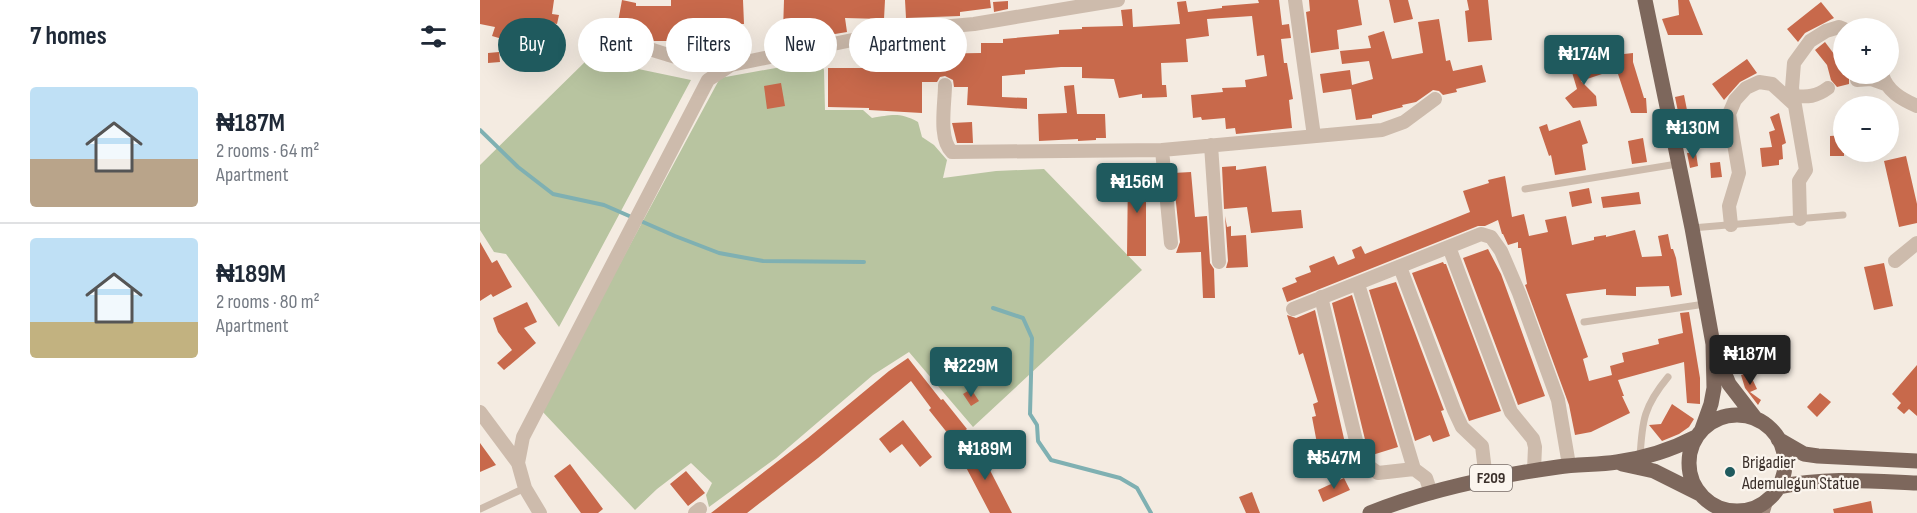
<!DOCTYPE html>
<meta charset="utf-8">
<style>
body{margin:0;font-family:"Sofia Sans Condensed",sans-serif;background:#f6f6f7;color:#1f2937;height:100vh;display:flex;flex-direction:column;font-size:22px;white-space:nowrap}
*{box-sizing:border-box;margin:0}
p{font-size:20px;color:#747a83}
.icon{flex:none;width:33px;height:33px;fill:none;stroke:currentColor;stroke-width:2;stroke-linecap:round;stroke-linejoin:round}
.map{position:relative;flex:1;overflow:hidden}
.details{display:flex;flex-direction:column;background:#fff;width:480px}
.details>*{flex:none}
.banner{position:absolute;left:18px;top:18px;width:570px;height:54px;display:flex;gap:12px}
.fabs{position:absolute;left:1353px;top:18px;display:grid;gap:12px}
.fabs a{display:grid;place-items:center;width:66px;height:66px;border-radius:50%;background:#fff;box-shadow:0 6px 24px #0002;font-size:30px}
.price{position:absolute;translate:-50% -51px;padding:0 14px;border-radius:6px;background:#1f5a5e;color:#fff;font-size:20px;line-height:39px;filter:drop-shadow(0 2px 3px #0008)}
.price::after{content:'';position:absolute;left:50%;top:36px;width:18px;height:14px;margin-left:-9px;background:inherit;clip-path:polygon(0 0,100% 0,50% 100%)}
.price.current{background:#222;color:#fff}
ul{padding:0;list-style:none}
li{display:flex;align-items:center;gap:18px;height:150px;padding:0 30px}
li+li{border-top:2px solid #e0e1e3}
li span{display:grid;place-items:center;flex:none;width:168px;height:120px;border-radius:6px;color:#555}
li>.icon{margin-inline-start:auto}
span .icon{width:72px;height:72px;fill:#fffc;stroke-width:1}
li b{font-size:26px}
h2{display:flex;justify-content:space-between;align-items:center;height:72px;padding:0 30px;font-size:26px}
.tag{padding:0 21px;border-radius:27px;background:#fff;box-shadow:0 6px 24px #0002;font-size:21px;line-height:54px}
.tag.current{background:#1f5a5e;color:#fff}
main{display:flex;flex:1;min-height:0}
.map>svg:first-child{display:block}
</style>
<main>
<section class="details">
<h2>7 homes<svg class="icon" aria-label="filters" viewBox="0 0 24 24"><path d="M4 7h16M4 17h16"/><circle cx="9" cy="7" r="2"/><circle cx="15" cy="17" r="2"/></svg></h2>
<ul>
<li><span style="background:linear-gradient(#bfe0f5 60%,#b9a48a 0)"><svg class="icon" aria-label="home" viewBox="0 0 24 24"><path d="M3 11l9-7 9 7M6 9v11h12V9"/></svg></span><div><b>₦187M</b><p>2 rooms · 64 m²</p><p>Apartment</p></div></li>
<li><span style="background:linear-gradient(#bfe0f5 70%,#c2b280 0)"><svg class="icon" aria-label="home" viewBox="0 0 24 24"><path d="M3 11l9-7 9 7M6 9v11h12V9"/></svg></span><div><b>₦189M</b><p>2 rooms · 80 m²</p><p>Apartment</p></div></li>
</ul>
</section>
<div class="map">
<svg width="1437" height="513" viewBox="0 0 1437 513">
<rect width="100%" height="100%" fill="#f4ebe1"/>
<path fill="#b8c4a0" d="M111 56 120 61 211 80 79 327 26 254 14 252 0 230V165Z
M340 60 344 70 345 110H383L392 118C412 115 419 112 438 122L442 137 454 145 467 160 463 178 516 171 564 169 662 270 493 427 429 352 393 375 296 458 229 507 226 495 232 483 211 463 177 489 155 510 61 410 240 78Z"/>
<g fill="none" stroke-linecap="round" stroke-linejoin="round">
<path stroke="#7fb0b2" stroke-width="4" d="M0 130 38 167 73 194 124 205 195 236 239 253 283 261 384 262
M513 308 543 318 552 338 550 414 557 425 558 441 571 460 640 478 657 488 671 513"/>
</g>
<path fill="#c8694b" d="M0 0H74L72 14 79 15 77 24 71 23 67 48 53 46V48L12 36 15 27 0 24Z
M142 0 156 3V6H191V0H263L264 24H252L253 55H238V48H197L192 47V41H174L157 35 136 33Z
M304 0H405L404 19 365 18 367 32 355 34 303 31Z
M425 0H510L511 8 480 12V16L426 18Z
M778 0H799L802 25 809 24 811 38 801 39 804 63H807L813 99 809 100 812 128 756 134 755 128 746 129 745 118 722 120 721 117 713 118 711 95 743 92 742 88 766 87 765 80 787 76 784 55 777 56 772 16 727 19 729 36 706 39 708 62 681 63 682 85H686L687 97 662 98V94L639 98 634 79 602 78V67H581L545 70V74L522 76V97L547 98V109L487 105 488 87H474L473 80 465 76 460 77 457 82H442V113L389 110V108L348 107V68H422V59H440V54L501 53V43H523V39L579 34V30L602 29V27L643 26 641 10 652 9 653 27 700 24 697 2 706 1 708 12 742 8V6L779 3Z
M829 0H878L882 25 857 30 859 49 831 53 826 12 830 11Z
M909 0H928L933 19 914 23Z
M987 0H1008L1012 40 988 42 985 11 989 10Z
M1198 0H1209L1223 35H1188L1182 19 1199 15Z
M528 1V9L514 12 513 2Z
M1341 2 1354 18 1325 33 1318 42 1307 29Z
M959 19 966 61 970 60 973 71 1002 65 1006 82 976 89 977 92 963 95 959 91 953 90 936 102 922 105 923 107 892 115V118L876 120 871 89 843 93 840 74 870 70 872 85 893 79 889 61 862 64 860 51 891 48 888 36 904 31 912 59 943 53 938 22Z
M1345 42 1360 62 1364 61V74H1369V84L1357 87 1351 80 1347 65 1335 50Z
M19 52 20 62 8 63V53Z
M1153 53V62L1164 98H1166L1167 113H1151L1137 71 1135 55Z
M1267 59 1277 73 1260 82 1244 100 1232 84Z
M1117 60 1122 74 1101 81 1116 96 1117 106 1093 108 1085 98 1097 89 1091 69Z
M301 83 305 106 287 109 284 86Z
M594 85 597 114H625L626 138H616V140L598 141V139L559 141 558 114 587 113 584 86Z
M1204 95 1209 120H1207L1208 130 1202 131 1195 97Z
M1299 113 1306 143 1302 145 1303 159 1299 160V165L1282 167 1280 148 1292 147 1289 132 1295 130 1290 117Z
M1100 120 1108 143 1102 145 1106 170 1075 175 1071 155 1069 156 1059 127 1067 124 1069 131Z
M492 122 493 143H477L472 123Z
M1364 135V156H1350V136Z
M1163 138 1167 162 1152 164 1148 141Z
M1207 153H1216L1218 166 1210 168Z
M1426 156 1437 204V223L1419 227 1404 161Z
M1240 162 1242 177 1231 178 1230 163Z
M756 166V170L786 166 792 212 821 210 823 228 771 233 767 207 744 209 742 167Z
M648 172H666V256H647Z
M711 172 715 217 727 216 730 263 734 269 735 298H723L721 252 696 253 700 242 693 173Z
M1025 176 1032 217 1044 214 1049 236 1068 232 1065 220 1086 216 1092 245 1114 240V237L1126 235V237L1155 230 1162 257 1182 256 1178 236 1188 234 1191 249H1193L1196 258 1202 295 1191 297 1189 286 1156 287V296L1126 295V289L1086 294 1108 357 1103 359 1109 381 1132 375 1130 366 1144 362 1142 353 1179 344 1178 339 1203 333 1200 313 1209 312 1220 378V404L1207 403 1204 362 1138 380 1144 396H1142L1150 413 1111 432 1095 435 1089 405 1045 285 1047 284 1041 248H1038V242L1028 245 1023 234H1022L1018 220 1005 226H998L807 302 802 288 817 282 815 278 831 272 829 266 854 256 858 265 875 258 872 250 881 246 885 254 990 212 983 191 1009 183 1008 180Z
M1109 188 1112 203 1092 207 1089 192Z
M1159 192 1161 204 1123 208 1121 197Z
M745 216 747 227 751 226V236L766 235 768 267 746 268 748 261Z
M0 242 12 263 17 260 32 287 13 297 11 294 0 301Z
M1008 249 1021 274 1065 396 1038 405 983 258Z
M963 262 964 264H966L1021 411 989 421 932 273Z
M1404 263 1413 306 1394 310 1384 267Z
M916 282 964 410 961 411 970 436 953 442 950 435 935 441 889 290Z
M872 295 918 447 889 456 852 303Z
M47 302 57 322 44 328 56 343 24 370 17 363 32 350 18 332 13 318Z
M835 310 867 452H869L872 461 859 464 853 451 839 454 832 417 836 416 833 404 838 402 823 353 819 355 807 315 816 318Z
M428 358 461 400 463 399 487 429 473 440 449 410 451 408 431 381 338 458 267 513H231L328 438 409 371Z
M1437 365V416L1429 409 1424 414 1417 408 1421 403 1412 394Z
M1269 372 1277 389 1270 392 1281 400 1278 405 1265 388 1261 375Z
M491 389 499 401 491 406 483 394Z
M1340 393 1351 402 1337 417 1327 407Z
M1192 404 1214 419 1209 427 1199 434 1182 441 1169 425 1181 424Z
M423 420 452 457 440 467 422 444 410 453 399 439Z
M0 443 16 465 0 472Z
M497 445 532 513H510L479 454Z
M90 464 123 509 118 513H101L74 476Z
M206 471 225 493 208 506 190 484Z
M864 478 870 490 843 502 838 490Z
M772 492 780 513H766L759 497Z
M1391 501 1393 513H1354L1353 509Z"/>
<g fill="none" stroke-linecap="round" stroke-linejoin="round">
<path stroke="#cdbbac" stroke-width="7" d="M1045 189 1197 164
M1212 228 1363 215
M1104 322 1225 304
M1160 458C1162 420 1164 406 1188 377
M0 509 45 488"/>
<path stroke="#cdbbac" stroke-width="14" d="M815 0 834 136
M155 44C190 56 213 64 251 65L416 31 494 24 638 0
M1402 74C1407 91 1421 99 1437 106
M1377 80 1391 79 1405 84
M465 85C465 104 458 139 472 152L682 150 902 130 924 122 955 99
M1314 96C1328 97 1336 97 1348 88
M731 145 739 262
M682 150 691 243
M1320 219 1319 181 1326 170 1312 88 1314 63 1330 41 1346 31 1359 27 1364 29
M1251 225 1249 206 1259 173 1249 114 1255 100 1266 88 1279 82 1292 84 1315 105
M969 247 1031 412 1053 439 1055 447 1054 470
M1415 261 1437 243
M920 267 974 410 982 427 1002 446 1006 479
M878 284 934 469
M841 297 881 461 898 473 934 469 946 478 951 493
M813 309 1001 234 1011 237 1021 251 1039 293 1078 400 1089 465
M0 412 38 463
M60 513 45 488 38 463 43 437 228 80 251 65
M215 513 220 509"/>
<path stroke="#a18a7d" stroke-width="15" d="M1241 509 1242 513
M1282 513 1285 503"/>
<path stroke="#7d675c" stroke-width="15" d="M1165 0 1212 228 1233 344 1234 388 1231 404 1222 429
M1237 355 1249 384 1276 419
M1209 463a48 48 0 1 1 96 0a48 48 0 1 1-96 0Z
M1298 439 1324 454 1338 456 1437 461
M1142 464 1174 471 1220 494
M1299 487C1345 477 1391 481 1437 483
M890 513C950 489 1014 476 1078 467 1098 464 1118 465 1137 462 1166 458 1191 450 1216 437"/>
</g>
<circle fill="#1f5a5e" stroke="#fbf5ee" stroke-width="2" cx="1250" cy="472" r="6"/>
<g text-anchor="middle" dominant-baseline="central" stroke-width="4.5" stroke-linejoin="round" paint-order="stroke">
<rect fill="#fbf5ee" stroke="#756b66" stroke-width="1.5" x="990" y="465" width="42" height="26" rx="4.5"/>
<g font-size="16" font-weight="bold" fill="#3b302b">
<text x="1011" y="478">F209</text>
</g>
<g font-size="18" fill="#3b302b" stroke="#fbf5ee" text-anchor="start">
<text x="1262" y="462">Brigadier<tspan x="1262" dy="21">Ademulegun Statue</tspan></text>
</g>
</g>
</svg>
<div class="fabs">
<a>+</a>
<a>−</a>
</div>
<b class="price" style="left:1104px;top:86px">₦174M</b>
<b class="price" style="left:1213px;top:160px">₦130M</b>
<b class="price" style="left:657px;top:214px">₦156M</b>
<b class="price current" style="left:1270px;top:386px">₦187M</b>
<b class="price" style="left:491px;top:398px">₦229M</b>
<b class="price" style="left:505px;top:481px">₦189M</b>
<b class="price" style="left:854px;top:490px">₦547M</b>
<div class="banner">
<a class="tag current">Buy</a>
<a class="tag">Rent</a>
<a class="tag">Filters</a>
<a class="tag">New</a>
<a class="tag">Apartment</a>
</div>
</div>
</main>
